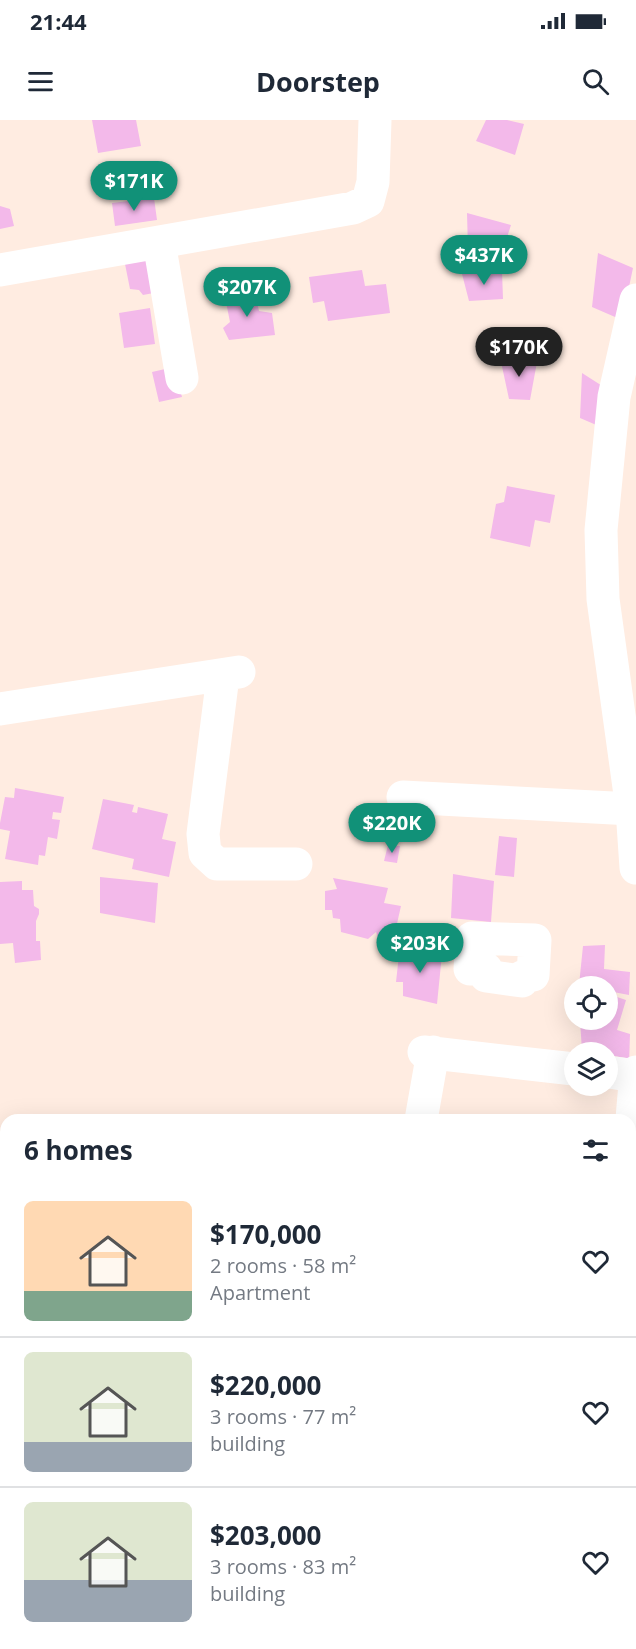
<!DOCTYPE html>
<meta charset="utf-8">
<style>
body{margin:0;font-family:"Open Sans",sans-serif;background:#f6f6f7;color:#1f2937;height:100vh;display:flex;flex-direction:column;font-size:22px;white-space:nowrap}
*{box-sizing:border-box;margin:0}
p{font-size:20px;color:#747a83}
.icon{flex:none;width:33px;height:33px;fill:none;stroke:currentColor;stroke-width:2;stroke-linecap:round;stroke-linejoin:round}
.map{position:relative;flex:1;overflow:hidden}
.sheet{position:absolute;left:0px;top:994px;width:636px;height:536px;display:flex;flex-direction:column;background:#fff;border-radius:18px 18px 0 0;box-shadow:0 6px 24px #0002}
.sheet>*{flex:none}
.buttons{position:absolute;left:564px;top:856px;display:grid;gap:12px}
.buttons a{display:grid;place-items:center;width:54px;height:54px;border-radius:50%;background:#fff;box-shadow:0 6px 24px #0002;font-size:30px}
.price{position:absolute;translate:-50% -51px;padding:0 14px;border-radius:21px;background:#119178;color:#fff;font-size:20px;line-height:39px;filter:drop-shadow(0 2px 3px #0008)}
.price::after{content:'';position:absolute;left:50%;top:36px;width:18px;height:14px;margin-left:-9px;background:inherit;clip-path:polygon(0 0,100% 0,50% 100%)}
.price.on{background:#222;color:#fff}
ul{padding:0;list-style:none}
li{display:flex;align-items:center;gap:18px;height:150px;padding:0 24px}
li+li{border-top:2px solid #e0e1e3}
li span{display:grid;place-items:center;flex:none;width:168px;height:120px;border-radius:9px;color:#555}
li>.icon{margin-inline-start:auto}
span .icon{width:72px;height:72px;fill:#fffc;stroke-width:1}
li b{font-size:26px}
h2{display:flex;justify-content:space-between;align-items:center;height:72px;padding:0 24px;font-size:26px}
.status{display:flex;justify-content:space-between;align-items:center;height:42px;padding:0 30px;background:#fff;direction:ltr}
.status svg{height:16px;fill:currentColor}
header{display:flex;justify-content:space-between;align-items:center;height:78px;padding:0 24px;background:#fff;font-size:27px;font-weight:700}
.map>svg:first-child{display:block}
</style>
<div class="status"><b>21:44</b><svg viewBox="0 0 49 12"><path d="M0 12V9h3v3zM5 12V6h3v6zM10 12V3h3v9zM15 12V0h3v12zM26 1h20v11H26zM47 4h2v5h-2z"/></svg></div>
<header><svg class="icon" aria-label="menu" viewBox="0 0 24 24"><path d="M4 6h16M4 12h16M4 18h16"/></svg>Doorstep<svg class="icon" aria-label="search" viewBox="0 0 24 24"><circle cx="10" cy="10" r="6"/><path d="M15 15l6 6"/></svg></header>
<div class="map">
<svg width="636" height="1529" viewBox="0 0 636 1529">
<rect width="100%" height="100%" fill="#ffece1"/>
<path fill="#f3b9ea" d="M92 0H136L141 26 98 33Z
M486 0H507L524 4 515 35 476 21Z
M154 78 157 100 115 106 112 83Z
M0 86 10 89 14 106 0 109Z
M467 93 511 105 499 142 468 130Z
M155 133 164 171 143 175 139 170 130 169 124 139Z
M598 133 633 148 622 200 592 187Z
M362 150 365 166 386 164 390 193 328 201 324 181 313 183 309 157Z
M502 151 503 179 469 181 462 154Z
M255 172 259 191 272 193 275 215 229 220 223 208 230 202 225 177Z
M150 188 155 224 124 228 119 193Z
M500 237 537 242 530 280 509 279Z
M174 247 182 277 159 282 152 252Z
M582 253 607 269 601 307 580 298Z
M507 366 555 375 550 403 535 400 530 427 490 418 496 384 504 382Z
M15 668 64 677 61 693 53 692 52 699 60 700 57 719 48 717 45 736 39 735 38 745 5 739 10 711 0 709V703L5 677 14 678Z
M103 679 134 685 132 692 137 693 138 687 168 694 162 719 176 722 169 757 132 749 134 739 92 729Z
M499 716 517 718 514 757 495 755Z
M388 725 400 726 397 743 384 741Z
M453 754 494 761 491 802 451 798Z
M100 757 158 763 155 803 100 793Z
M333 758 388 768 384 783 401 786 391 830 380 824 376 812 368 819 341 812 340 799 333 798 332 790H325V771L337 769Z
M22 761V770H33L34 786 39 789V794L36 801V821H40L41 840 15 843 13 823 0 824V762Z
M605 825 604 849 630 852 629 875 608 871V867H588L579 865 583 826Z
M400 826 442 834 437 884 403 876V862H396Z
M608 874 626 880 617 910 630 914 629 944 626 938 608 935V933L582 931 580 900H608Z
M0 1335 6 1339V1376L0 1385Z
M217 1524H260L259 1529H236Z
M417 1524H458L457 1529H416Z"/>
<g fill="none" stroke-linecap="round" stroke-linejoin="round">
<path stroke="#fff" stroke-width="33" d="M159 122 182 258
M0 150 353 88 368 81 373 62 375 0
M636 180 614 277 601 410 603 479 632 689 636 748
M223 556 203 714 205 733 217 744H296
M0 589 239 552
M403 677 632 689
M472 818 535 820 533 855 522 857V861L486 856V849H470Z
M424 932 574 949
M608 952 636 956
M421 1000 433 932
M630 1022 636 952
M0 1088 6 1087
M1 1444 6 1432
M160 1524 169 1529
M347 1529 348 1524
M572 1529V1524"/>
</g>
</svg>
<div class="buttons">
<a><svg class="icon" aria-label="locate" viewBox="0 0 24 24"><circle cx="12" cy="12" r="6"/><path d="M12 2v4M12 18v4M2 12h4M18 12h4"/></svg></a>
<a><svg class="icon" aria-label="layers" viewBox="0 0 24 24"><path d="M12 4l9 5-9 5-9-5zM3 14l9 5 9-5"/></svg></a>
</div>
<b class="price" style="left:134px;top:92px">$171K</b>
<b class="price" style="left:484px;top:166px">$437K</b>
<b class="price" style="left:247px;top:198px">$207K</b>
<b class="price on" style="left:519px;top:258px">$170K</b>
<b class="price" style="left:392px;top:734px">$220K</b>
<b class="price" style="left:420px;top:854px">$203K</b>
<section class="sheet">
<h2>6 homes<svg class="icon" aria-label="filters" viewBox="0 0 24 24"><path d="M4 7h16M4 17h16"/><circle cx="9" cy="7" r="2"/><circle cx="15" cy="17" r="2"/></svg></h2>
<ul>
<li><span style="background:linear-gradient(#ffd9b3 75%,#7fa58c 0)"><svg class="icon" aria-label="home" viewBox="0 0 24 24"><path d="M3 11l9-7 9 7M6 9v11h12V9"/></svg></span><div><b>$170,000</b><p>2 rooms · 58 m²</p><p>Apartment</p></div><svg class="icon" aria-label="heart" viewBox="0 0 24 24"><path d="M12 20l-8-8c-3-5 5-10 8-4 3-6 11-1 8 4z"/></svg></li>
<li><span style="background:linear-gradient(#dfe7d0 75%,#9aa5b1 0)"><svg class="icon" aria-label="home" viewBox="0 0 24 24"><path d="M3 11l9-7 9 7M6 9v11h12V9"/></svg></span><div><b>$220,000</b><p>3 rooms · 77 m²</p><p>building</p></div><svg class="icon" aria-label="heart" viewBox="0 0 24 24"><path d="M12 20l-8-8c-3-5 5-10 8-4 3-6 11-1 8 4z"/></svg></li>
<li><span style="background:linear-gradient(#dfe7d0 65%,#9aa5b1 0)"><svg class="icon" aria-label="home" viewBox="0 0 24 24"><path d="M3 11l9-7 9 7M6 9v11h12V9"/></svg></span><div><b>$203,000</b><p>3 rooms · 83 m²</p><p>building</p></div><svg class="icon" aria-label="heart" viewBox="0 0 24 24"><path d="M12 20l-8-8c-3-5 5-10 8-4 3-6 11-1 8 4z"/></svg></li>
</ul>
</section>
</div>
